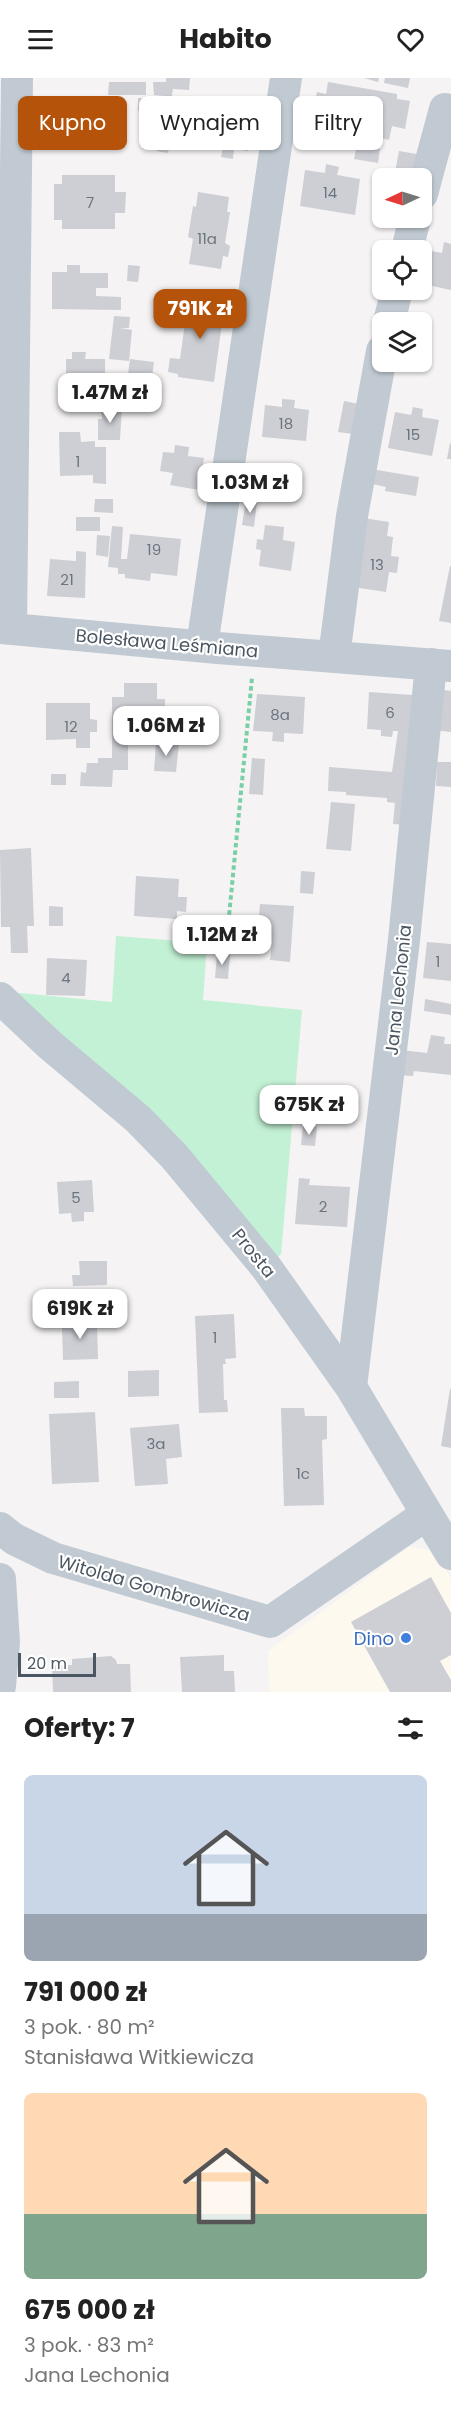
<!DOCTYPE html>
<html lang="pl">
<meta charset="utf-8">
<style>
body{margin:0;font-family:Poppins,sans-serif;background:#f6f6f6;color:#222;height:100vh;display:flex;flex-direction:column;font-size:22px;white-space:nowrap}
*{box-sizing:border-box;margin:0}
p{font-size:20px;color:#767676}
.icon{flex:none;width:33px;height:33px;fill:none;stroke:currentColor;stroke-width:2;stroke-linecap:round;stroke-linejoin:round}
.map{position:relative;height:1614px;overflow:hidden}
.details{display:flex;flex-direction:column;background:#fff;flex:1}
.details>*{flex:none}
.hud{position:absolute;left:18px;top:18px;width:416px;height:54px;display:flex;gap:12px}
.needle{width:39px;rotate:266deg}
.fabs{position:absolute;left:372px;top:90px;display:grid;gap:12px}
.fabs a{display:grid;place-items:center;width:60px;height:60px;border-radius:9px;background:#fff;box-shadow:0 2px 4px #0004;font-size:30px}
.scale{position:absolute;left:18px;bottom:15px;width:78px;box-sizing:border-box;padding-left:6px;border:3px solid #4a5661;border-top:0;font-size:16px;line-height:21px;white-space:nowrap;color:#4a5661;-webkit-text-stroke:4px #fff;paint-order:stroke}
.price{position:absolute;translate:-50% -51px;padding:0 14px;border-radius:12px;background:#fff;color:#222;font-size:20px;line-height:39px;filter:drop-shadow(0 2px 3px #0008)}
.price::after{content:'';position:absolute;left:50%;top:36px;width:18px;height:14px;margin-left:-9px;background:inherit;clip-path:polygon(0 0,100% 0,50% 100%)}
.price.current{background:#b45309;color:#fff}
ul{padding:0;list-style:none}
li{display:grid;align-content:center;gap:12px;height:318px;padding:0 24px}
li span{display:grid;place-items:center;height:186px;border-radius:9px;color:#555}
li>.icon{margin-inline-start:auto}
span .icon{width:108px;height:108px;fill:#fffc;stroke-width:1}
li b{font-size:26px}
h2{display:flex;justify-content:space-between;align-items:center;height:72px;padding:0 24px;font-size:26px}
.pill{padding:0 21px;border-radius:9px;background:#fff;box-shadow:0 2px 4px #0004;font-size:21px;line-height:54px}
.pill.current{background:#b45309;color:#fff}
header{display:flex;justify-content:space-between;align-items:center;height:78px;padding:0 24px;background:#fff;font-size:27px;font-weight:700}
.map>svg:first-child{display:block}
</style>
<header><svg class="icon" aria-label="menu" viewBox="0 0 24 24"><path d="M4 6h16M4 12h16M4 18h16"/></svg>Habito<svg class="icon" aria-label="heart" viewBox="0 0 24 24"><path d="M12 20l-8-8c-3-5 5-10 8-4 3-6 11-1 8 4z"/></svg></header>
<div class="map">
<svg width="451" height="1614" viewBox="0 0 451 1614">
<rect width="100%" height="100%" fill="#f5f3f3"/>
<path fill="#fdf9ef" d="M409 1469 436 1473 451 1501V1614H269L268 1573Z"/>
<path fill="#c3f1d5" d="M116 858 207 865 203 922 302 932 281 1176 266 1189 0 913 112 924Z"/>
<path fill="#cdcfd5" d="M166 0H190L189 12 173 11 170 29 162 28 161 33H138V20L163 21 164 18 154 17 153 4H166Z
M364 0H379L378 4Z
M385 0H410L408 10 384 5Z
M109 4H146V17H108Z
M328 4 397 16V21L410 23 405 51 392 48 389 62 376 59 377 50 312 38 317 14 326 16Z
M201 21 212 22 211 30 254 37 248 73 234 71 233 81 221 79 223 69 181 62 187 27 200 29Z
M56 22H68V27L94 28V32H111L119 39 118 67 55 66Z
M159 51 172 53 168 75 156 73Z
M357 67 380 71 378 85 354 81Z
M399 73 417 76 412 100H394Z
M326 86 339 89 337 97 360 101 355 137 300 128 305 92 325 95Z
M62 97H115V114H126L125 135H115V151H62V142H54V106H62Z
M198 114 229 119 227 134H230L225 165 230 168 228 179 223 178 221 191 189 186 193 161 188 159 193 128 196 129Z
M444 164 451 166V212L423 206 431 173 442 175Z
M67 187H80V195H108V210H96V218L121 219V232L52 231V194H67Z
M128 187 140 188 138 204 127 203Z
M189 216 216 219 215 229 224 230 214 304 178 299V296L168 294 170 280 180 281Z
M114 238 130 239 129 250H120L132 252 129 283 109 281Z
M72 274H86L85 281H105V318H66V281H72Z
M130 281 154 284 150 314 126 311Z
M282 321 295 322 294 330 309 332 306 363 262 359 265 327 282 329Z
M344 323 359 326 353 356 338 354Z
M122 329 120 362H98V341H102L101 330Z
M413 329 423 331 422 339 439 342 432 378 388 370 395 334 411 337Z
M59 354H80L81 364 95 363V369H106V406L93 405V397L60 398Z
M450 365 451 366V381H447Z
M175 367 189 369 188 378 204 380 199 412 170 407 173 395 160 393 163 374 174 375Z
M371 391 419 399 416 418 385 413 386 409 368 405Z
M95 421H113V435L94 434Z
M246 422 257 424 254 449 242 447Z
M76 439H100V453H76Z
M363 440 389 444 387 458 393 459 391 478 399 479 397 495 389 494 386 514 353 509Z
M265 447 284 449 283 462 295 464 291 493 259 488 261 472 256 471 257 461 263 462Z
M112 448 123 449 121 481H127L130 456 181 461 177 498 151 495 150 503 125 500V496H118V490L108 489Z
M97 457 110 458 108 479 96 477Z
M76 473 86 474 85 520 47 518 50 481 76 483Z
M450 488H451V545L439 543Z
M124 605H157V621H165V642H131L132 665H128V692H113L112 709 80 708 81 694 86 695 87 685H98V680H112V619H124Z
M444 612 451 613V654L433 652Z
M369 614 413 617 408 747 393 746 395 725 387 724V720L346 717V714L328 713 329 689 392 694 398 653H393L392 659 381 658V652L367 651Z
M257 616 305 619 303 656 284 655V664L272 663 273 654 253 653Z
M46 625H90V641L97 642V654H90V670H76V661L46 662Z
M156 665 179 666 176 694 154 693Z
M252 680 265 681 263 717 249 716Z
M437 684H451V709L436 708Z
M51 696H66V707H51Z
M331 724 355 726 351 773 326 771Z
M31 770 34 848H27L28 875H11L10 849H1L0 772Z
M301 793 315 794 313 816 300 815Z
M136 798 179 801 178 819H187L186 834 177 833V841L134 838Z
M260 826 294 828 290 884 270 882 272 863 257 862Z
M49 828 63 829V848H49Z
M427 864 451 866V903L423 900Z
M217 876 230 877 228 901 215 900Z
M47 880 87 882 85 918 46 917Z
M425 921 451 926V937L424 933Z
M431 957 445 959 444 966H451V997L414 993 413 998 398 997 400 972 427 975Z
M303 1047 317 1049 315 1068 301 1067Z
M299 1100 310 1101 309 1107 350 1109 347 1149 295 1146Z
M92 1102 94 1134H84V1143L72 1144 71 1135 59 1136 57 1104Z
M79 1183H107V1207L73 1208 72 1197H80Z
M77 1211 78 1226 48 1227 47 1222H52V1212Z
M234 1236 236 1280 225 1281 226 1286H223L224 1322H227L228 1334 199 1335 195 1238Z
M69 1238H83V1248L97 1247 98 1281 63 1282 62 1249 70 1248Z
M159 1292V1318L128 1319V1293Z
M79 1303V1320H54V1304Z
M450 1311H451V1370L441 1368Z
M281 1330H304L305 1338H327V1361L322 1362 324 1427 284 1428Z
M95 1334 99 1404 52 1406 49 1336Z
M179 1346 182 1379 166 1381 168 1406 135 1408 130 1350Z
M431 1499 451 1535V1577L440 1583 451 1602V1614H390L351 1544Z
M224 1577V1593H234L235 1614H182L180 1579Z
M111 1578 116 1582 117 1586H130L131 1614H53L52 1588 72 1587V1581Z"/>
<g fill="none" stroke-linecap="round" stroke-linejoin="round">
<path stroke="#7ad0a6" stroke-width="4" stroke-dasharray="4.5 3" stroke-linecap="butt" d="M227 859 252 600"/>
<path stroke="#c1cad2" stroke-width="32" d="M422 116 445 31
M407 172 415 140
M389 244 397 212
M0 550 218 570 450 588
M11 551 17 0
M202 568 286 0
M334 579 352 438 382 273
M0 920 50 967 138 1041 174 1078 266 1189 351 1309 451 1476
M351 1309 404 862 431 586
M0 1450 14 1461 53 1480 270 1544 427 1436
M0 1501 4 1564 0 1608"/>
</g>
<circle fill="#3f7fe0" stroke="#fff" stroke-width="2" cx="406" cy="1560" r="6"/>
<g text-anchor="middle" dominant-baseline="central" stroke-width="4.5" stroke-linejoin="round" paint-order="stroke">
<g font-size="15" fill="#6b747e">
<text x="330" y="114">14</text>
<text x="90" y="124">7</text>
<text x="207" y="160">11a</text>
<text x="286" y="345">18</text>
<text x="413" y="356">15</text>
<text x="78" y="383">1</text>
<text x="154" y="471">19</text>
<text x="377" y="486">13</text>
<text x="67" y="501">21</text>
<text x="390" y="634">6</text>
<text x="280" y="636">8a</text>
<text x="71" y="648">12</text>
<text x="438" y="883">1</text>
<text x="66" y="899">4</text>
<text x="76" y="1119">5</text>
<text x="323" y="1128">2</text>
<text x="215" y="1259">1</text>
<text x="156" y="1365">3a</text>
<text x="303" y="1395">1c</text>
</g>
<g font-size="18" fill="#4a5661" stroke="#fff">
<text transform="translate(167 565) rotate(5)">Bolesława Leśmiana</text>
<text transform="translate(398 912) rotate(-84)">Jana Lechonia</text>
<text transform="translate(254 1175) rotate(51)">Prosta</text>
<text transform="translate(154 1510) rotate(16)">Witolda Gombrowicza</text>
</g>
<g font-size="18" fill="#366cbe" stroke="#fff" text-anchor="end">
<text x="394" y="1560">Dino</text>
</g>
</g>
</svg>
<div class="fabs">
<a><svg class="needle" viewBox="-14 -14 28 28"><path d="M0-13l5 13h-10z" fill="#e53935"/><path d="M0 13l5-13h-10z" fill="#767676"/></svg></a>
<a><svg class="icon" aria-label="locate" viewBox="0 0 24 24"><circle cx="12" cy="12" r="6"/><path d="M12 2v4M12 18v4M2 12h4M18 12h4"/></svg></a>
<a><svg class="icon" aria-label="layers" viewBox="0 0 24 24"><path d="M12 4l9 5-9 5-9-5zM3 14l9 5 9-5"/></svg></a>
</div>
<div class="scale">20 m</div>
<b class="price current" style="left:200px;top:262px">791K zł</b>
<b class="price" style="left:110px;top:346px">1.47M zł</b>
<b class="price" style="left:250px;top:436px">1.03M zł</b>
<b class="price" style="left:166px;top:679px">1.06M zł</b>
<b class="price" style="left:222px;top:888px">1.12M zł</b>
<b class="price" style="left:309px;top:1058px">675K zł</b>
<b class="price" style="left:80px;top:1262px">619K zł</b>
<div class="hud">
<a class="pill current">Kupno</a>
<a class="pill">Wynajem</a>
<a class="pill">Filtry</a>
</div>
</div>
<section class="details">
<h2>Oferty: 7<svg class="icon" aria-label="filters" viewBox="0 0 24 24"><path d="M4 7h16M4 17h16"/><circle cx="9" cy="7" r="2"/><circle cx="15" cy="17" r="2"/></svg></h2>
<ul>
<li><span style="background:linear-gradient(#c9d6e8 75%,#9aa5b1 0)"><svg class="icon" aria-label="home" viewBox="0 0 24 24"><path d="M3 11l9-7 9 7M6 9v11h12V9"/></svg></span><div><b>791 000 zł</b><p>3 pok. · 80 m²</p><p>Stanisława Witkiewicza</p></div></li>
<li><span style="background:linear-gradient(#ffd9b3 65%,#7fa58c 0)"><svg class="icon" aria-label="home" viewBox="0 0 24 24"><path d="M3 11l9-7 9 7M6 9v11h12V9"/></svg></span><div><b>675 000 zł</b><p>3 pok. · 83 m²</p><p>Jana Lechonia</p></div></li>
</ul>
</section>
